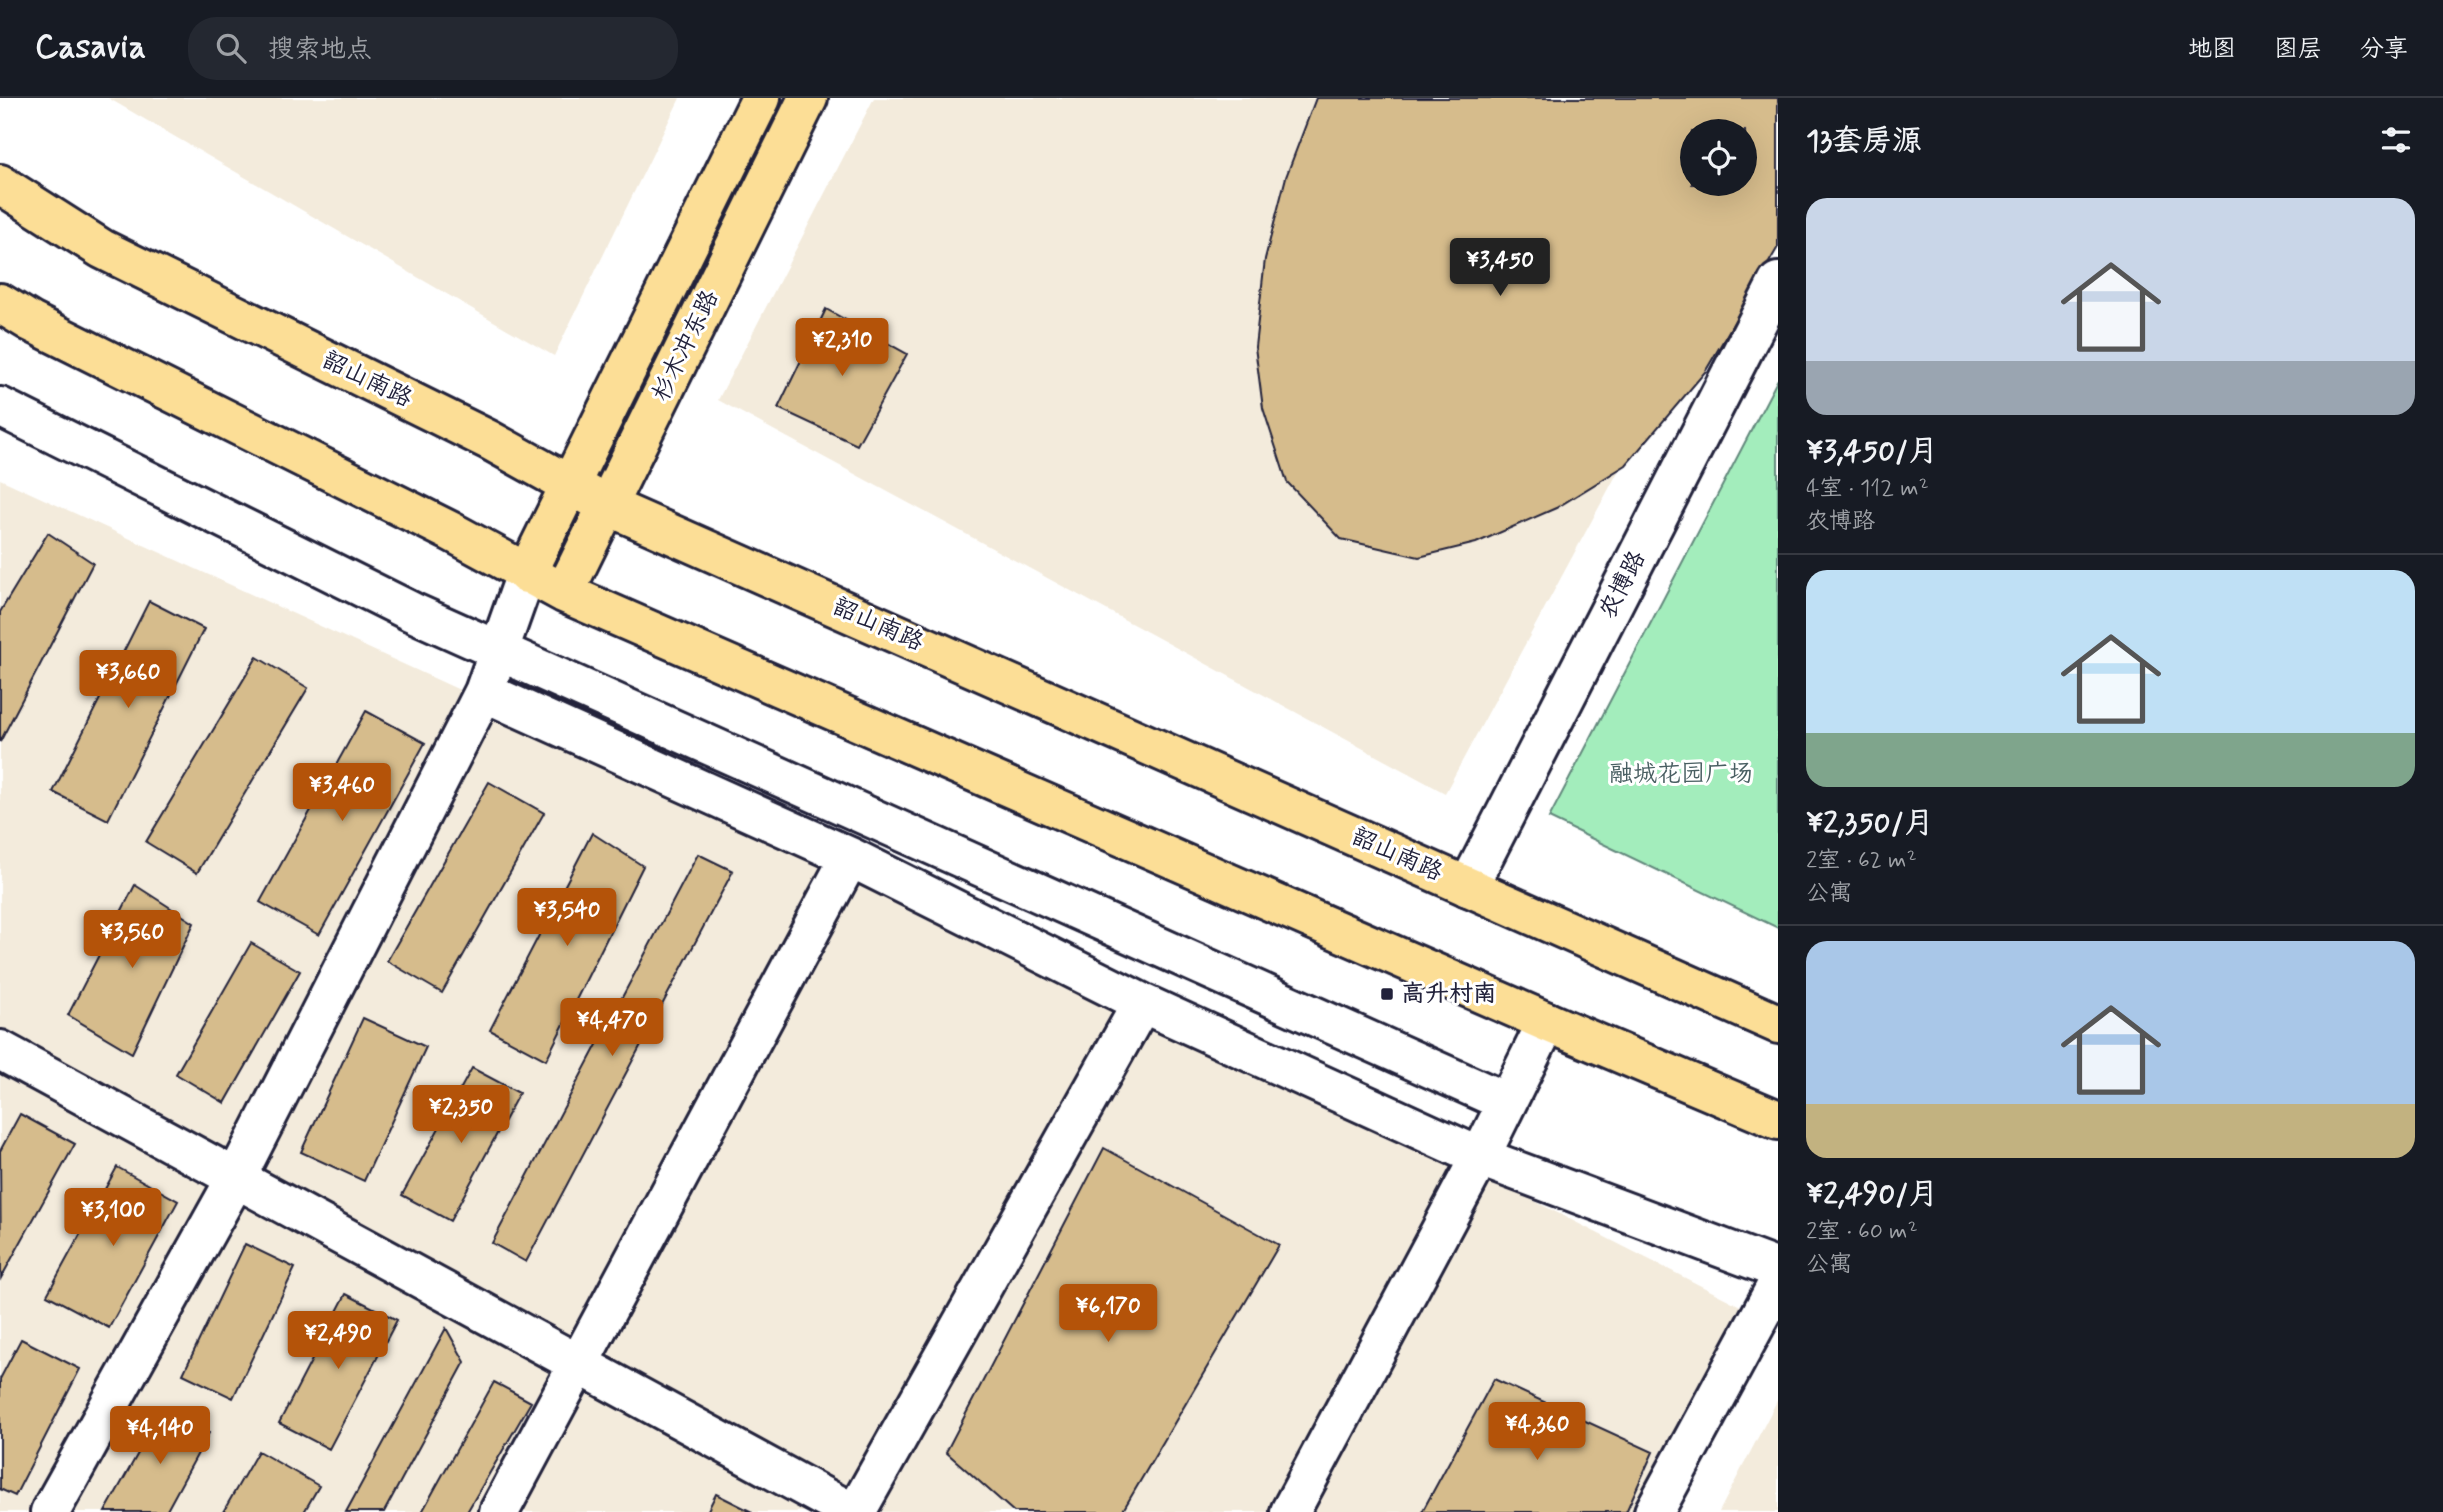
<!DOCTYPE html>
<html lang="zh">
<meta charset="utf-8">
<style>
body{margin:0;font-family:Mynerve,"LXGW WenKai TC",sans-serif;background:#242831;color:#f1f3f6;height:100vh;display:flex;flex-direction:column;font-size:26px;white-space:nowrap}
*{box-sizing:border-box;margin:0}
p{font-size:23px;color:#9ea1a6}
.icon{flex:none;width:38px;height:38px;fill:none;stroke:currentColor;stroke-width:2;stroke-linecap:round;stroke-linejoin:round}
.map{position:relative;flex:1;overflow:hidden}
.side{display:flex;flex-direction:column;background:#171b24;width:665px}
.side>*{flex:none}
.tools{position:absolute;left:1680px;top:21px;display:grid;gap:14px}
.tools a{display:grid;place-items:center;width:77px;height:77px;border-radius:50%;background:#171b24;box-shadow:0 7px 28px #0002;font-size:35px}
.price{position:absolute;translate:-50% -60px;padding:0 16px;border-radius:7px;background:#b45309;color:#fff;font-size:23px;line-height:46px;filter:drop-shadow(0 2px 4px #0008)}
.price::after{content:'';position:absolute;left:50%;top:42px;width:21px;height:16px;margin-left:-10px;background:inherit;clip-path:polygon(0 0,100% 0,50% 100%)}
.price.on{background:#222;color:#fff}
ul{padding:0;list-style:none}
li{display:grid;align-content:center;gap:14px;height:371px;padding:0 28px}
li+li{border-top:2px solid #363941}
li span{display:grid;place-items:center;height:217px;border-radius:21px;color:#555}
li>.icon{margin-inline-start:auto}
span .icon{width:126px;height:126px;fill:#fffc;stroke-width:1}
li b{font-size:30px}
h2{display:flex;justify-content:space-between;align-items:center;height:84px;padding:0 28px;font-size:30px}
header{display:flex;align-items:center;gap:42px;box-sizing:border-box;height:98px;padding:0 35px;background:#171b24;border-bottom:2px solid #363941}
header strong{font-size:33px}
nav{display:flex;gap:38px;margin-inline-start:auto;font-size:24px}
.search{width:490px;height:63px;background:#242831;display:flex;align-items:center;gap:18px;box-sizing:border-box;padding:0 24px;border-radius:28px;color:#9ea1a6;font-size:26px}
main{display:flex;flex:1;min-height:0}
.map>svg:first-child{display:block}
</style>
<header>
<strong>Casavia</strong>
<div class="search"><svg class="icon" aria-label="search" viewBox="0 0 24 24"><circle cx="10" cy="10" r="6"/><path d="M15 15l6 6"/></svg>搜索地点</div>
<nav><a>地图</a><a>图层</a><a>分享</a></nav>
</header>
<main>
<div class="map">
<svg width="1778" height="1414" viewBox="0 0 1778 1414">
<rect width="100%" height="100%" fill="#fff"/>
<filter id="ink" filterUnits="userSpaceOnUse"><feTurbulence type="fractalNoise" baseFrequency=".0143" numOctaves="2"/><feDisplacementMap in="SourceGraphic" scale="14" xChannelSelector="R" yChannelSelector="G"/><feConvolveMatrix kernelMatrix="1 2 1 2 8 2 1 2 1" color-interpolation-filters="sRGB"/></filter>
<g filter="url(#ink)">
<path fill="#f3ebdc" fill-rule="evenodd" d="M108 0H680L554 258Z
M874 0H1778V77L1445 695 718 302ZM1692 33H1745V86H1692Z
M0 381 1179 922 1760 1218 1654 1414H0Z
M1778 1301V1414H1719Z"/>
<path fill="#a3edbc" stroke="#62887c" stroke-width="2" d="M1778 281V830L1549 720Z"/>
<path fill="#d6bc8c" stroke="#22223b" stroke-width="2" fill-rule="evenodd" d="M1316 0H1778V149L1705 274 1626 367 1556 410 1476 445 1419 459 1341 441 1287 384 1263 310 1255 249 1265 161 1286 79ZM1692 33H1745V86H1692Z
M826 211 907 256 857 347 778 310Z
M48 435 93 465 0 644V514Z
M149 503 204 531 108 722 53 694Z
M257 559 308 590 197 775 146 744Z
M366 613 425 645 319 837 260 804Z
M489 684 544 715 442 895 387 863Z
M592 735 643 768 546 962 490 932Z
M698 756 733 773 526 1164 492 1145Z
M135 787 194 825 132 955 68 917Z
M251 845 300 873 225 1005 176 976Z
M363 920 426 949 364 1083 301 1054Z
M472 970 519 995 450 1123 402 1097Z
M20 1016 75 1046 1 1180 0 1053Z
M1104 1050 1279 1147 1122 1414H1014L946 1354Z
M117 1069 178 1103 109 1230 47 1197Z
M245 1146 295 1170 233 1300 183 1276Z
M346 1196 397 1222 329 1351 279 1325Z
M446 1230 465 1264 384 1414H346Z
M21 1241 80 1271 15 1398 0 1391V1281Z
M1494 1281 1653 1354 1626 1414H1422Z
M494 1284 531 1304 467 1414H422Z
M164 1309 209 1335 166 1414H105Z
M258 1353 319 1388 304 1414H223Z
M716 1396 752 1414H707Z"/>
<g fill="none" stroke-linecap="round" stroke-linejoin="round">
<defs>
<path id="minor" d="M0 309 412 514 1506 1004
M484 594 850 759 1142 905 1480 1059 1778 1171
M1468 789 1778 184
M0 952 851 1414
M50 1414 235 1082 484 594 526 476
M499 1414 850 759
M856 1414 1142 905
M1290 1414 1480 1059 1547 924
M1654 1414 1778 1185"/>
<path id="major" d="M0 86 102 151 489 342 608 408 1778 926
M0 205 31 224 450 433 564 495 1547 924 1778 1022
M526 476 761 0
M564 495 808 0"/>
</defs>
<use href="#minor" stroke="#22223b" stroke-width="44"/>
<use href="#major" stroke="#22223b" stroke-width="44"/>
<use href="#minor" stroke="#fff" stroke-width="38"/>
<use href="#major" stroke="#fcde96" stroke-width="38"/>
</g>
</g>
<rect fill="#22223b" stroke="#fff" stroke-width="2.5" x="1380" y="889" width="14" height="14" rx="3.5"/>
<g text-anchor="middle" dominant-baseline="central" stroke-width="6" stroke-linejoin="round" paint-order="stroke">
<g font-size="24" fill="#22223b" stroke="#fff">
<text transform="translate(686 248) rotate(-64)">杉木冲东路</text>
<text transform="translate(367 282) rotate(26)">韶山南路</text>
<text transform="translate(1623 487) rotate(-63)">农博路</text>
<text transform="translate(878 527) rotate(24)">韶山南路</text>
<text transform="translate(1397 757) rotate(24)">韶山南路</text>
</g>
<g font-size="24" fill="#495f62" stroke="#fff">
<text x="1681" y="676">融城花园广场</text>
</g>
<g font-size="24" font-weight="bold" fill="#22223b" stroke="#fff" text-anchor="start">
<text x="1401" y="896">高升村南</text>
</g>
</g>
</svg>
<div class="tools">
<a><svg class="icon" aria-label="locate" viewBox="0 0 24 24"><circle cx="12" cy="12" r="6"/><path d="M12 2v4M12 18v4M2 12h4M18 12h4"/></svg></a>
</div>
<b class="price on" style="left:1500px;top:200px">¥3,450</b>
<b class="price" style="left:842px;top:280px">¥2,310</b>
<b class="price" style="left:128px;top:612px">¥3,660</b>
<b class="price" style="left:342px;top:725px">¥3,460</b>
<b class="price" style="left:567px;top:850px">¥3,540</b>
<b class="price" style="left:132px;top:872px">¥3,560</b>
<b class="price" style="left:612px;top:960px">¥4,470</b>
<b class="price" style="left:461px;top:1047px">¥2,350</b>
<b class="price" style="left:113px;top:1150px">¥3,100</b>
<b class="price" style="left:1108px;top:1246px">¥6,170</b>
<b class="price" style="left:338px;top:1273px">¥2,490</b>
<b class="price" style="left:1537px;top:1364px">¥4,360</b>
<b class="price" style="left:160px;top:1368px">¥4,140</b>
</div>
<section class="side">
<h2>13套房源<svg class="icon" aria-label="filters" viewBox="0 0 24 24"><path d="M4 7h16M4 17h16"/><circle cx="9" cy="7" r="2"/><circle cx="15" cy="17" r="2"/></svg></h2>
<ul>
<li><span style="background:linear-gradient(#c9d6e8 75%,#9aa5b1 0)"><svg class="icon" aria-label="home" viewBox="0 0 24 24"><path d="M3 11l9-7 9 7M6 9v11h12V9"/></svg></span><div><b>¥3,450/月</b><p>4室 · 112 m²</p><p>农博路</p></div></li>
<li><span style="background:linear-gradient(#bfe0f5 75%,#7fa58c 0)"><svg class="icon" aria-label="home" viewBox="0 0 24 24"><path d="M3 11l9-7 9 7M6 9v11h12V9"/></svg></span><div><b>¥2,350/月</b><p>2室 · 62 m²</p><p>公寓</p></div></li>
<li><span style="background:linear-gradient(#a9c7e8 75%,#c2b280 0)"><svg class="icon" aria-label="home" viewBox="0 0 24 24"><path d="M3 11l9-7 9 7M6 9v11h12V9"/></svg></span><div><b>¥2,490/月</b><p>2室 · 60 m²</p><p>公寓</p></div></li>
</ul>
</section>
</main>
